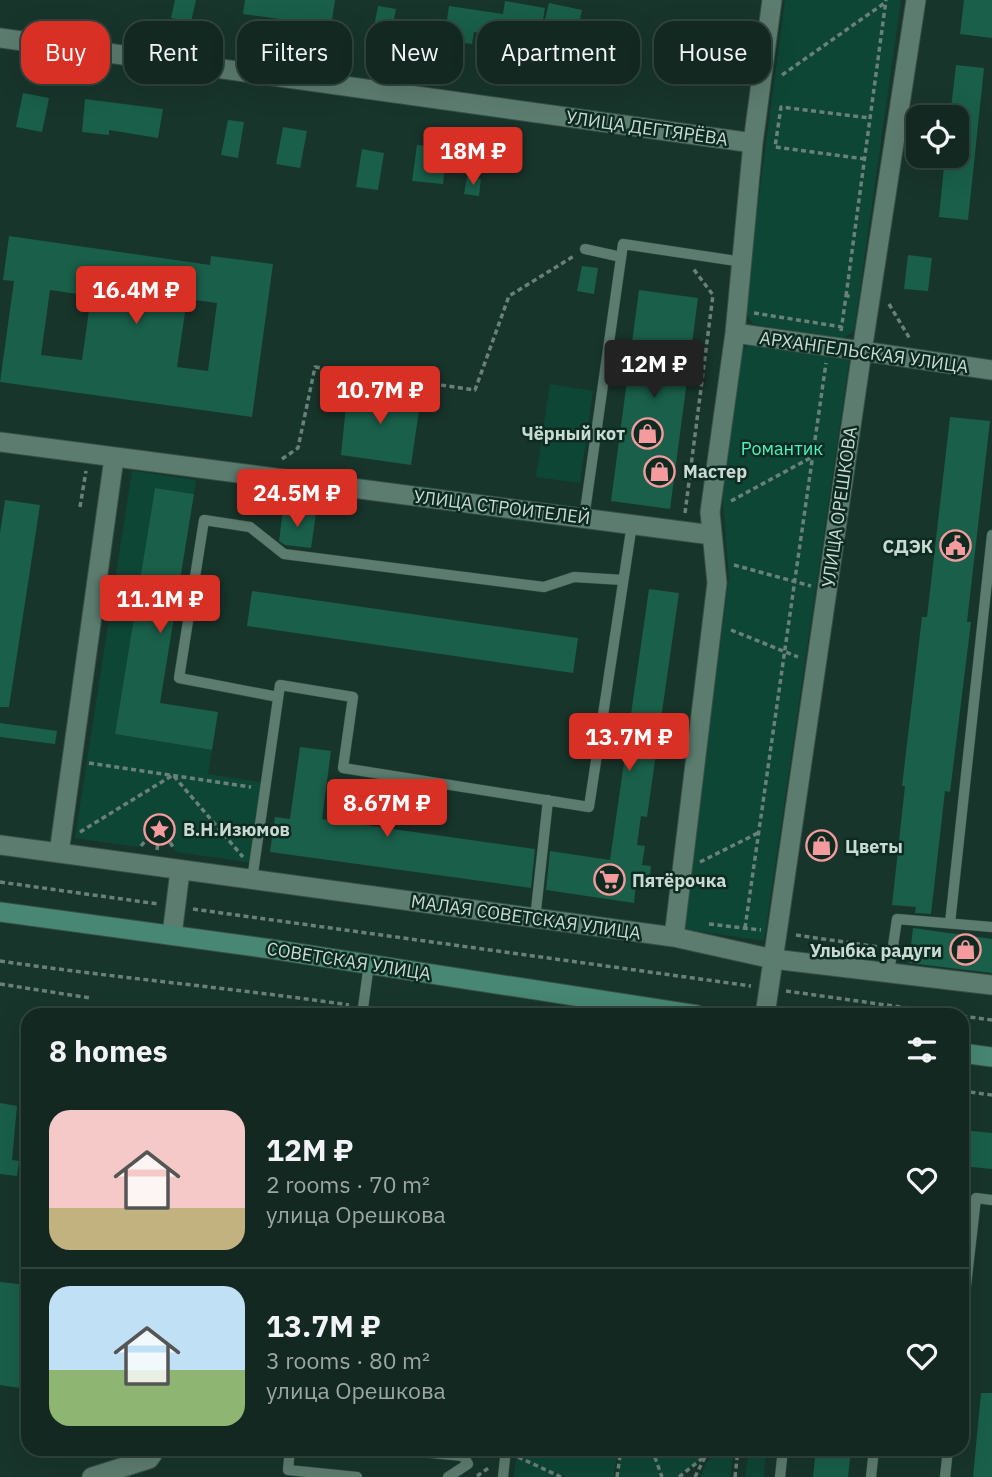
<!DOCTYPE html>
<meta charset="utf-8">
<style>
body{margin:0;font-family:"IBM Plex Sans",sans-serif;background:#1b3029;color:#f1f3f6;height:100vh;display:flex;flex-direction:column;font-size:26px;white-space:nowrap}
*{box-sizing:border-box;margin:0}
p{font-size:23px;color:#9ca6a5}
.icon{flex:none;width:38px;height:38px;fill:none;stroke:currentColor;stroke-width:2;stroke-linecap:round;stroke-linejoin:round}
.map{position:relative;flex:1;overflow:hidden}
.panel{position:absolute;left:21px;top:1008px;width:948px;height:448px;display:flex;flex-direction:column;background:#122820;border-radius:21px;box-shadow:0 7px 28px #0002,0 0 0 2px #31443e}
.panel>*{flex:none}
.top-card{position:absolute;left:21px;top:21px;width:950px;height:63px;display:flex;gap:14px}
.tools{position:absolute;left:906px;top:105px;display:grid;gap:14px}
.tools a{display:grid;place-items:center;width:63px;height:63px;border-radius:14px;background:#122820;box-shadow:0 7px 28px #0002,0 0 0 2px #31443e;font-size:35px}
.price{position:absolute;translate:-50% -60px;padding:0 16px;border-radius:7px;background:#d93025;color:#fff;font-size:23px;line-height:46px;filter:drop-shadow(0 2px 4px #0008)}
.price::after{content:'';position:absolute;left:50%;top:42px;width:21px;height:16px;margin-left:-10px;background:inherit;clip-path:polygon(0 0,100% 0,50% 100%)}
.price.current{background:#222;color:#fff}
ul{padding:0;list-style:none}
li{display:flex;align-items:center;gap:21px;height:175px;padding:0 28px}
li+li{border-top:2px solid #31443e}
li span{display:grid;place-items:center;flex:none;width:196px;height:140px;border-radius:21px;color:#555}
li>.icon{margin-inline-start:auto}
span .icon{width:84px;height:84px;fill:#fffc;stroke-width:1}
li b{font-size:30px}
h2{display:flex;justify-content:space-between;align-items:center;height:84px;padding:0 28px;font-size:30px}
.chip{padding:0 24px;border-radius:21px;background:#122820;box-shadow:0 7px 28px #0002,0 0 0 2px #31443e;font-size:24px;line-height:63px}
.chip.current{background:#d93025;color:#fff}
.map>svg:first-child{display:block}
</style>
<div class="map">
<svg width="992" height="1477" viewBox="0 0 992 1477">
<rect width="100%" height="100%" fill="#18352b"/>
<path fill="#0e4635" d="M785 0H901L854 331 842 339 753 324 744 310Z
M754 342 850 356 764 941 684 929 729 577 722 490 743 349Z
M550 384 593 391 580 483 536 477Z
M132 471 196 480 194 494 155 488 115 734 212 750 208 774 266 783 254 863 176 852 166 835 167 824 154 823 151 834 139 847 75 838Z
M517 1449H618L614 1477H566L538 1465 561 1477H514Z
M621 1449H714L677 1477H617Z
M725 1449H734L730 1477H700L707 1461Z
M749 1449H766L764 1477H745Z"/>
<path fill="#195f49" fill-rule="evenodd" d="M175 0H196L191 22 171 18Z
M245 0H335L329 40 300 36 302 22 243 14Z
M964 0H992V38L960 34Z
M505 1 545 8 539 43 474 32 472 44 444 40 449 6 503 14Z
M549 3 582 10 578 27 545 19Z
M378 6 396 9 388 50 370 47Z
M956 65 984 68 968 220 939 217 945 156H957V117H950Z
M23 93 49 98 42 132 16 127Z
M85 99 163 109 158 138 109 130V135L82 132Z
M228 120 244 122 238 158 221 155Z
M283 127 307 131 300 168 276 164Z
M417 145 447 148 443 184 412 181Z
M362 149 384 153 378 190 356 187Z
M467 177 481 179 479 196 464 194Z
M9 236 210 265 211 256 273 264 252 417 0 382 14 281 3 280ZM50 290 91 296 82 360 41 355ZM187 299 217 303 208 371 177 367Z
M908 255 932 258 928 291 904 289Z
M582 266 598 268 594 294 577 291Z
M639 290 698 298 670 509 611 501Z
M348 387 421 397 411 465 341 455Z
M950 417 990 421 967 622H971L950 792 945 791 931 914 915 913 916 907 892 905 905 786H902L922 617H927Z
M155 488 194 494 160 703 218 712 212 750 115 734Z
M5 500 40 505 9 707H0V533Z
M283 510 316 514 311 548 285 545 279 541Z
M649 589 679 593 647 817 641 816 637 845 645 846 642 865 651 866 649 885 636 884 634 903 546 890 550 851 610 860Z
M252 591 578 638 573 673 247 626Z
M0 723 57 731 55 744 0 737Z
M300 747 331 751 322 819 535 849 531 888 270 852 275 817 290 819Z
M913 928 992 939V973L909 963Z
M0 1103 17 1106 12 1160 19 1161 17 1176 0 1174Z
M962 1130 992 1133V1169L962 1166Z
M0 1282 28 1285V1329L20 1388 0 1385Z
M981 1393H992V1477H973Z
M816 1449H851L848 1477H813Z"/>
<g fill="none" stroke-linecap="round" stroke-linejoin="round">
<defs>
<path id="service" d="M585 249 621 257
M584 518 623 244 743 262
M278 697 179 678 204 520 250 527 284 554 544 587 574 577 623 580
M252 880 280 685 353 697 343 768 589 807 632 524
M535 919 548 800
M950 923 992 535
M889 973 897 919 992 927
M362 1015 369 964
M962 1320 976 1198 992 1200
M290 1449 288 1470 357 1477
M390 1449 463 1456 468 1464 448 1477
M503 1477 506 1449
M780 1477 783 1449
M871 1477 874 1449
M945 1477 948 1449"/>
<path id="minor" d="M0 38 753 143
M735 333 862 351
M0 442 712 535
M0 845 674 937 773 959 992 985
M59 853 114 458
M172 935 180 871
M674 937 717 583 710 512 735 333 753 143 772 0
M92 1477 149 1459 156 1449"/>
<path id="tertiary" d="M862 351 992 370
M765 1015 862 351 916 0"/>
<path id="secondary" d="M0 912 271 949 697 1015
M962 1053 992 1057"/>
</defs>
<use href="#service" stroke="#385148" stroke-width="11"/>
<use href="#minor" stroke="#385148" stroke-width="21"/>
<use href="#tertiary" stroke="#385148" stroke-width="21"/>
<use href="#secondary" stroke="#385148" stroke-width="21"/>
<path stroke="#698178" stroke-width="3.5" stroke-dasharray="5 3.5" stroke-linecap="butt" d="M782 75 886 2
M865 159 775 147 781 107 870 118
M846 296 886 0
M889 304 910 339
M754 313 842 327
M841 331 846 296H851
M282 459 298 448 315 367 475 390 509 296 574 256
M731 501 812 457
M80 507 86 471
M685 513 713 295 692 267
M734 565 811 586
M731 630 798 657
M89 763 251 787
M80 832 173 775 243 857
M141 846 151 834 154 823 167 824 166 835 174 849
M157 850 159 835
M700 862 758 833
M0 882 158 904
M193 909 751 986
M709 924 761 930
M745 928 826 363
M796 935 879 947
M0 961C116 978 233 988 349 1005
M0 984 90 998
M786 991 958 1015
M377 1009 417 1015
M962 1016 992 1020
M962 1091 992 1095
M652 1449 662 1477
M518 1457 561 1477
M477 1476 490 1467
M617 1477 621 1449
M679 1477 714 1449
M695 1477 709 1449
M735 1477 738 1449"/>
<use href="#service" stroke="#5d7c70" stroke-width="10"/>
<use href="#minor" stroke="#5d7c70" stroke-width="19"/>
<use href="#tertiary" stroke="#5d7c70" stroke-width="19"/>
<use href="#secondary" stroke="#478773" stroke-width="19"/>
</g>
<defs>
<symbol id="shop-ring" viewBox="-11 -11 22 22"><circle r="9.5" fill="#0d2b21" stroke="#f59b9d" stroke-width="1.5"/><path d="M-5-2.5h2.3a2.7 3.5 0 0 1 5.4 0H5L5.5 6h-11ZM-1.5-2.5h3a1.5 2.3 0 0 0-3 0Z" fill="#f59b9d"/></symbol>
<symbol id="civic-ring" viewBox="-11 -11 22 22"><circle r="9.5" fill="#0d2b21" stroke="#f59b9d" stroke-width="1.5"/><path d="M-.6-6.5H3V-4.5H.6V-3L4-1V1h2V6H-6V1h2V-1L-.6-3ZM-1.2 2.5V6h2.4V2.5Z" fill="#f59b9d"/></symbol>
<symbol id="sight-ring" viewBox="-11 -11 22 22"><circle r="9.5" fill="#0d2b21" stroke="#f59b9d" stroke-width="1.5"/><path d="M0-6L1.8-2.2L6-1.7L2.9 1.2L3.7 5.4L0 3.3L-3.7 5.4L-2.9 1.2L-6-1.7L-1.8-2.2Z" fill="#f59b9d"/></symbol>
<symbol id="supermarket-ring" viewBox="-11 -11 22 22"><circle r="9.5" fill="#0d2b21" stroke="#f59b9d" stroke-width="1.5"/><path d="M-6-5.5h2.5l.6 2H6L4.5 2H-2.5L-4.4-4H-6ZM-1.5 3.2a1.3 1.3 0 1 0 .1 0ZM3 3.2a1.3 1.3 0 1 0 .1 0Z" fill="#f59b9d"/></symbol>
</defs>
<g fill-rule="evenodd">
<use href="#shop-ring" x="630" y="416" width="35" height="35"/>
<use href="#shop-ring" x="642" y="454" width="35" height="35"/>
<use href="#civic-ring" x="938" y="528" width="35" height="35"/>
<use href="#sight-ring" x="142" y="812" width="35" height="35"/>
<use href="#shop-ring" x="804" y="828" width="35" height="35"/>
<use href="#supermarket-ring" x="592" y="862" width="35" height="35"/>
<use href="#shop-ring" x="948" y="932" width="35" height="35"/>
</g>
<g text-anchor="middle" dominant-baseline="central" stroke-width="5" stroke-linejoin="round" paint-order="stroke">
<g font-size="18" fill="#c9dad2" stroke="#0d2b21">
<text transform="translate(647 128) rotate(8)">УЛИЦА ДЕГТЯРЁВА</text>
<text transform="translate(864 352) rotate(8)">АРХАНГЕЛЬСКАЯ УЛИЦА</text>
<text transform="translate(502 507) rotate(7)">УЛИЦА СТРОИТЕЛЕЙ</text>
<text transform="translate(839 507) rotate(-82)">УЛИЦА ОРЕШКОВА</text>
<text transform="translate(526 917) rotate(8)">МАЛАЯ СОВЕТСКАЯ УЛИЦА</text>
<text transform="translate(349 961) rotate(9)">СОВЕТСКАЯ УЛИЦА</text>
</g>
<g font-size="18" font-weight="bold" fill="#c9dad2" stroke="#0d2b21" text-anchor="start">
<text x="625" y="433" text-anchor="end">Чёрный кот</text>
<text x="683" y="471">Мастер</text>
<text x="933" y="546" text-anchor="end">СДЭК</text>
<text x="183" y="829">В.Н.Изюмов</text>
<text x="845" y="846">Цветы</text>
<text x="632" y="880">Пятёрочка</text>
<text x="942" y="950" text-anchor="end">Улыбка радуги</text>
</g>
<g font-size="18" fill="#47f6c2" stroke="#0d2b21">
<text x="782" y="448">Романтик</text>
</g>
</g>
</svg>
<div class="tools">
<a><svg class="icon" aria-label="locate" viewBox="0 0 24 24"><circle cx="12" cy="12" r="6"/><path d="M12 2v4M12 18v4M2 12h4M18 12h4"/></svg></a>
</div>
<b class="price" style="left:473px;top:187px">18M ₽</b>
<b class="price" style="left:136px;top:326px">16.4M ₽</b>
<b class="price current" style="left:654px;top:400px">12M ₽</b>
<b class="price" style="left:380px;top:426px">10.7M ₽</b>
<b class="price" style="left:297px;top:529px">24.5M ₽</b>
<b class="price" style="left:160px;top:635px">11.1M ₽</b>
<b class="price" style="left:629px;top:773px">13.7M ₽</b>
<b class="price" style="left:387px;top:839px">8.67M ₽</b>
<div class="top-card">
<a class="chip current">Buy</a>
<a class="chip">Rent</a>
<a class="chip">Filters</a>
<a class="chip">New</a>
<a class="chip">Apartment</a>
<a class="chip">House</a>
</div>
<section class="panel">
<h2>8 homes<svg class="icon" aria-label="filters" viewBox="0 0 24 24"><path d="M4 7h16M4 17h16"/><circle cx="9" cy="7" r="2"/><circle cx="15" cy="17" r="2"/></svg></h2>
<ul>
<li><span style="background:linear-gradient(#f6c9c9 70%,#c2b280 0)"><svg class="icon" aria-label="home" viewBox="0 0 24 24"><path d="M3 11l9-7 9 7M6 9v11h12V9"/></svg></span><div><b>12M ₽</b><p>2 rooms · 70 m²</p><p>улица Орешкова</p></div><svg class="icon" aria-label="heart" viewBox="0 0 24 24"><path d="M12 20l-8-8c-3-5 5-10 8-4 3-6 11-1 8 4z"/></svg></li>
<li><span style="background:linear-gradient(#bfe0f5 60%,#8fb573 0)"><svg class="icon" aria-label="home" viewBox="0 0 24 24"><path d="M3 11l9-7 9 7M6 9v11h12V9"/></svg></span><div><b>13.7M ₽</b><p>3 rooms · 80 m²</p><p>улица Орешкова</p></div><svg class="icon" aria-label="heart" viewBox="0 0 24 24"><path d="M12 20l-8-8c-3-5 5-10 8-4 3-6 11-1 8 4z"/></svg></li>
</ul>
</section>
</div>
